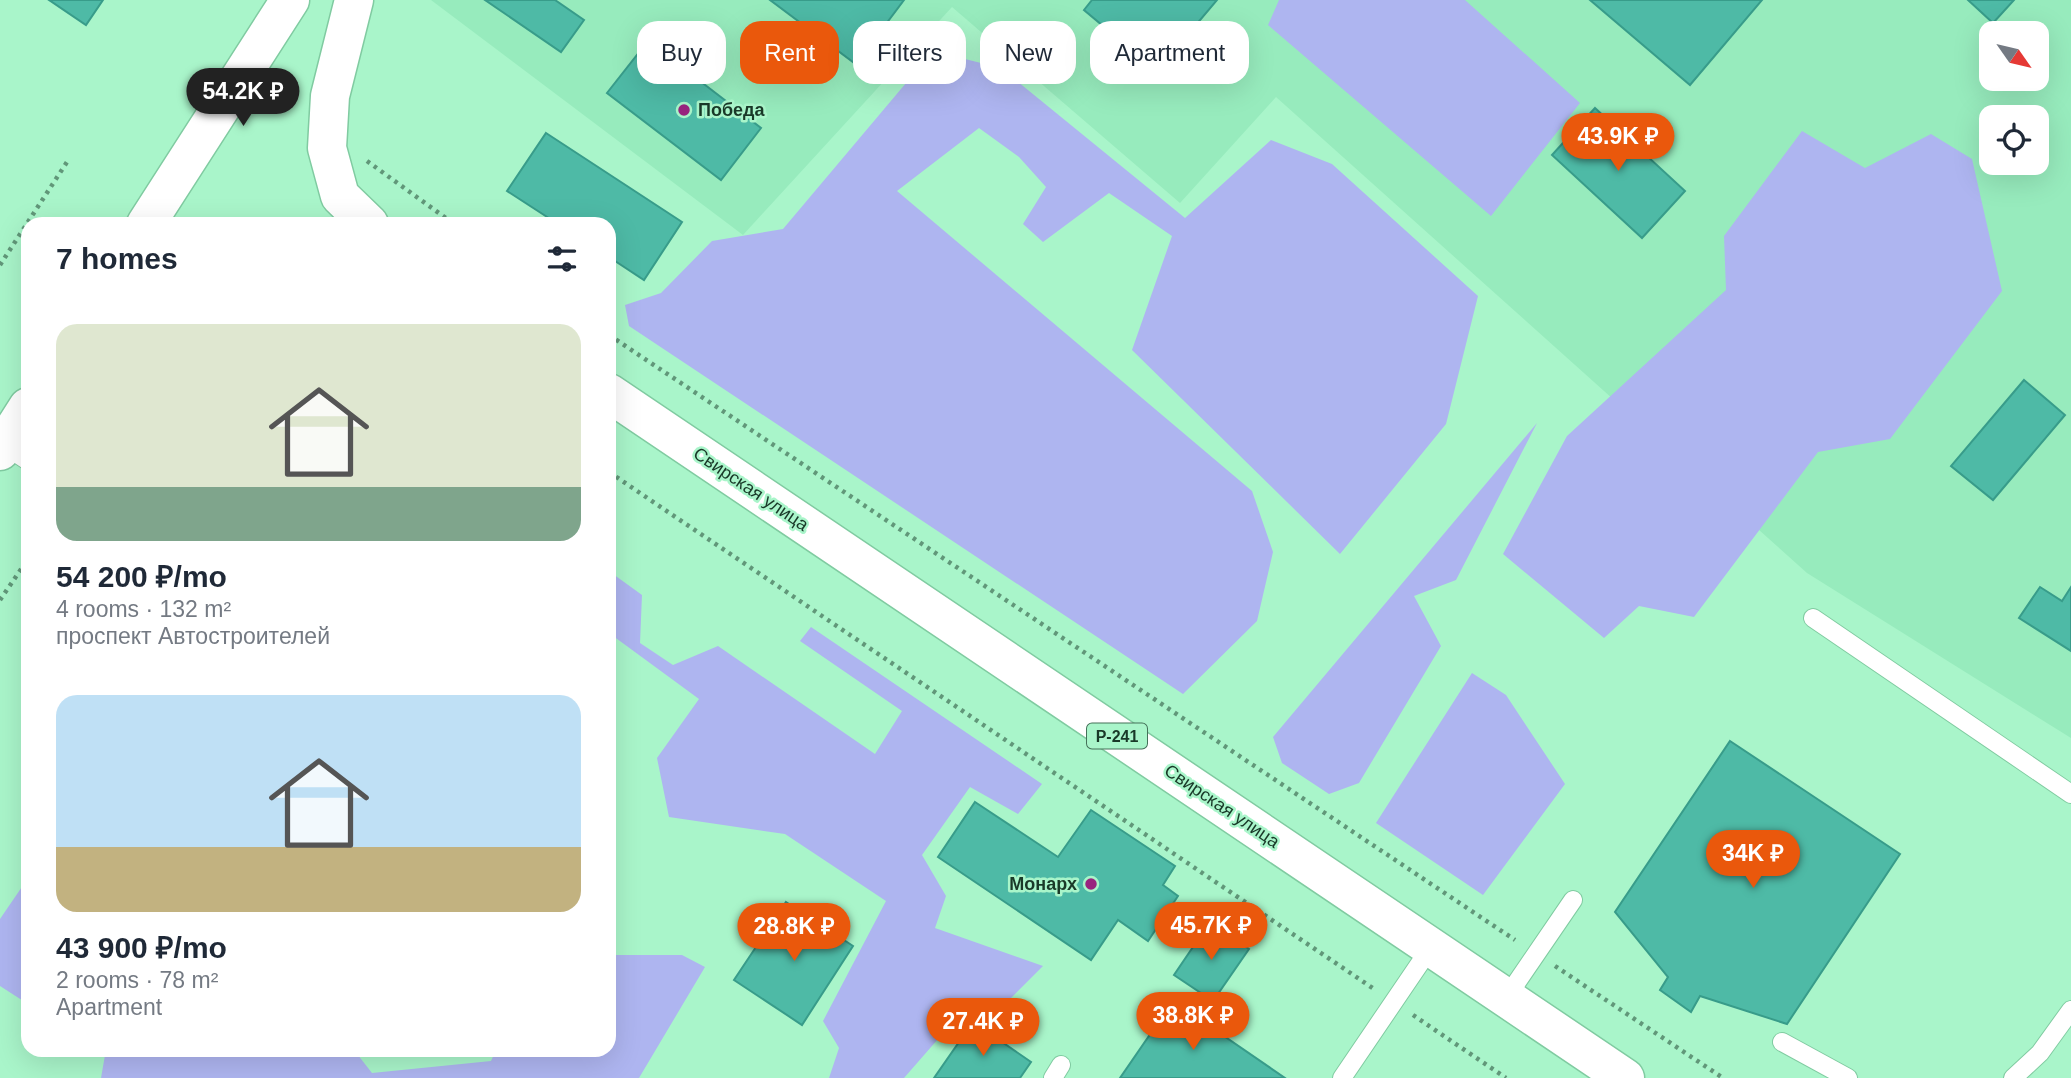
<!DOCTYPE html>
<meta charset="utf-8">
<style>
body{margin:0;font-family:Arial,sans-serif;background:#f6f6f7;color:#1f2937;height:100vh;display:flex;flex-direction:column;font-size:26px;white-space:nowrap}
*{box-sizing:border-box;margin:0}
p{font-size:23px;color:#747a83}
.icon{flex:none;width:38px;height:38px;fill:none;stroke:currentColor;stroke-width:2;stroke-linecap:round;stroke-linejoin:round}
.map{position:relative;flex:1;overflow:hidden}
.details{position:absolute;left:21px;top:217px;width:595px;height:840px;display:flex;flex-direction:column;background:#fff;border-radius:21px;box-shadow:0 7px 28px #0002}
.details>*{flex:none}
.top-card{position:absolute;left:637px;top:21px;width:665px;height:63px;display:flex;gap:14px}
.needle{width:46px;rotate:124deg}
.controls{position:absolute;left:1979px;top:21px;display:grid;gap:14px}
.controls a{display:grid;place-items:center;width:70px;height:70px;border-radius:14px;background:#fff;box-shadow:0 7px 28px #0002;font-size:35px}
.price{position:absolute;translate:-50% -60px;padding:0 16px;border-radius:24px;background:#ea580c;color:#fff;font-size:23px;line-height:46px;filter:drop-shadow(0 2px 4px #0008)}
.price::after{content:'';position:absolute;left:50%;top:42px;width:21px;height:16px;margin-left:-10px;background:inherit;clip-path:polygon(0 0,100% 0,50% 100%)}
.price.current{background:#222;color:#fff}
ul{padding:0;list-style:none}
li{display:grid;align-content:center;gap:14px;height:371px;padding:0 35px}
li span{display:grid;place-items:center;height:217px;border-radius:21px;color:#555}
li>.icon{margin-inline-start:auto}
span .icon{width:126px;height:126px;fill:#fffc;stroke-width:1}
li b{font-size:30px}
h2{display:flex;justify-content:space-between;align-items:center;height:84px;padding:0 35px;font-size:30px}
.pill{padding:0 24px;border-radius:21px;background:#fff;box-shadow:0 7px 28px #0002;font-size:24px;line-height:63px}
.pill.current{background:#ea580c;color:#fff}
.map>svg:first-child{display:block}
</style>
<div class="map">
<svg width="2071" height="1078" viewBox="0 0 2071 1078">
<rect width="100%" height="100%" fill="#a9f5ca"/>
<path fill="#97ebbd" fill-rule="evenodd" d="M431 0H2071V738L1807 573 1276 97 1180 203 952 7 743 235ZM1992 33H2037V79H1992ZM1992 117H2037V163H1992Z"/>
<path fill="#aeb5f0" d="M1279 0H1465L1580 103 1491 216 1268 25Z
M933 51 1001 68 1185 218 1271 140 1332 164 1478 296 1446 424 1340 554 1132 350 1172 236 1109 193 1043 242 1023 224 1046 187 1019 157 979 128 897 191 1252 491 1273 552 1257 621 1183 694 629 326 625 305 661 293 712 241 783 229Z
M1802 131 1865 168 1931 134 1972 159 2002 291 1890 439 1818 452 1694 617 1639 606 1604 638 1503 554 1567 436 1726 290 1724 236Z
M1537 423 1456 580 1414 596 1441 646 1359 783 1329 794 1282 763 1273 737Z
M609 574H613L642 595 640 643 673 665 718 646 875 754 902 711 800 641 811 627 1042 784 1018 814 970 787 922 855 946 896 935 928 1043 966 1000 1009 966 1007 904 1078H829L839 1048 823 1021 886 901 785 834 669 817 657 758 699 699 609 633Z
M1472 673 1506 695 1565 784 1483 895 1376 823Z
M28 878V1004L0 986V919Z
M609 955H682L705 967 639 1078H101L105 1055 98 1050H354L372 1073 491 1061 496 1050H609Z"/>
<path fill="#4ebaa6" stroke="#389c8a" stroke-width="2" d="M49 0H103L86 25Z
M485 0H555L584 20 561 52Z
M770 0H904L877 36 883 40 861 68Z
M1092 0H1217L1157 71 1084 10Z
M1590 0H1762L1690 85Z
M1968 0H2014L1993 23Z
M648 41 761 128 721 180 607 93Z
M1595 108 1685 191 1642 238 1552 155Z
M546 133 682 222 644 280 609 257V224H558L507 191Z
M2024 380 2065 415 1993 500 1951 466Z
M2040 587 2062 601 2071 587V651L2019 618Z
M1730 741 1900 854 1787 1024 1700 996 1691 1012 1660 990 1668 977 1615 912Z
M975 802 1058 857 1091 810 1175 866 1163 885 1178 896 1148 941 1118 920 1091 960 938 857Z
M786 902 853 946 802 1025 734 980Z
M1210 922 1249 949 1213 1001 1174 975Z
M1173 1001 1285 1078H1120Z
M973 1022 1031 1062 1020 1078H934Z"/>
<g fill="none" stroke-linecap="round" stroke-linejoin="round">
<defs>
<path id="lane" d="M4 445 28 461
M1813 618 2071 794
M1506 998 1573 900
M1782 1042 1848 1078
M1053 1078 1061 1065
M1342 1078 1431 947
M2013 1078 2040 1053 2071 1010"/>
<path id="secondary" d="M354 0 330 96 327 148 340 196 369 224
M146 224 290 0"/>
<path id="highway" d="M609 393 1625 1078
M0 451 28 407"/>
</defs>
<use href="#lane" stroke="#80cba1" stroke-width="20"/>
<use href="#secondary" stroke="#80cba1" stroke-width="41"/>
<use href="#highway" stroke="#80cba1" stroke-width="41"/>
<path stroke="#619779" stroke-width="4.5" stroke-dasharray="3.5 5" stroke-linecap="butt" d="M367 161 454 224
M0 265 67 162
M609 335 1515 940
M609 472 1374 989
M0 600 28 559
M1555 966 1723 1078
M1413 1015 1506 1078"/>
<use href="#lane" stroke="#fff" stroke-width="18"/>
<use href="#secondary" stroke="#fff" stroke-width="38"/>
<use href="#highway" stroke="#fff" stroke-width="38"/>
</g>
<g fill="#99247f" stroke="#a9f5ca" stroke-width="2.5">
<circle cx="684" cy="110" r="7"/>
<circle cx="1091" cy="884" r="7"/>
</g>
<g text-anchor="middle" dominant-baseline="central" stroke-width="5" stroke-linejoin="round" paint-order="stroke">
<rect fill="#a9f5ca" stroke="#447159" stroke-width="2" x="1087" y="723.5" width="60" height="25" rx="5"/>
<g font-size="16" font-weight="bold" fill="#193928">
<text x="1117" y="736">Р-241</text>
</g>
<g font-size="18" font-weight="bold" fill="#193928" stroke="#a9f5ca" text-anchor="start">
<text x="698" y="110">Победа</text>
<text x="1077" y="884" text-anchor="end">Монарх</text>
</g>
<g font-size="18" fill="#193928" stroke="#a9f5ca">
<text transform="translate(751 489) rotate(34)">Свирская улица</text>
<text transform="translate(1222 806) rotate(34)">Свирская улица</text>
</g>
</g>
</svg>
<div class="controls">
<a><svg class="needle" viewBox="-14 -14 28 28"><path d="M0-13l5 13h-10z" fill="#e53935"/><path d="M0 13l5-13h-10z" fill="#747a83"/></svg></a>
<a><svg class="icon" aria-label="locate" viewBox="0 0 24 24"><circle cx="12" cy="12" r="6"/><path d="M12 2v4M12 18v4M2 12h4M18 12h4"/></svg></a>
</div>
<b class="price current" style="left:243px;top:128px">54.2K ₽</b>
<b class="price" style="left:1618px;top:173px">43.9K ₽</b>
<b class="price" style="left:1753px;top:890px">34K ₽</b>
<b class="price" style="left:1211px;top:962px">45.7K ₽</b>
<b class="price" style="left:794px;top:963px">28.8K ₽</b>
<b class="price" style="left:1193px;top:1052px">38.8K ₽</b>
<b class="price" style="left:983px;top:1058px">27.4K ₽</b>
<div class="top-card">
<a class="pill">Buy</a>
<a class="pill current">Rent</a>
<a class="pill">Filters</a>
<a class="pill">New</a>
<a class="pill">Apartment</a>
</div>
<section class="details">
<h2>7 homes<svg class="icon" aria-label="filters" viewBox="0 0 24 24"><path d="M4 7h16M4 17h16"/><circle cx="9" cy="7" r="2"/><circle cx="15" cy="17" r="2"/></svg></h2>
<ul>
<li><span style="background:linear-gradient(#dfe7d0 75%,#7fa58c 0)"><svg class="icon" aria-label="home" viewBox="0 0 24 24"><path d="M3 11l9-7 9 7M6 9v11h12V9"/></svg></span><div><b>54 200 ₽/mo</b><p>4 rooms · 132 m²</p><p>проспект Автостроителей</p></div></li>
<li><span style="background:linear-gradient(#bfe0f5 70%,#c2b280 0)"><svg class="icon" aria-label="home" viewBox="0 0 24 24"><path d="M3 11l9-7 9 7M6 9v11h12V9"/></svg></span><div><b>43 900 ₽/mo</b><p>2 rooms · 78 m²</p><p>Apartment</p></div></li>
</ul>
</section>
</div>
